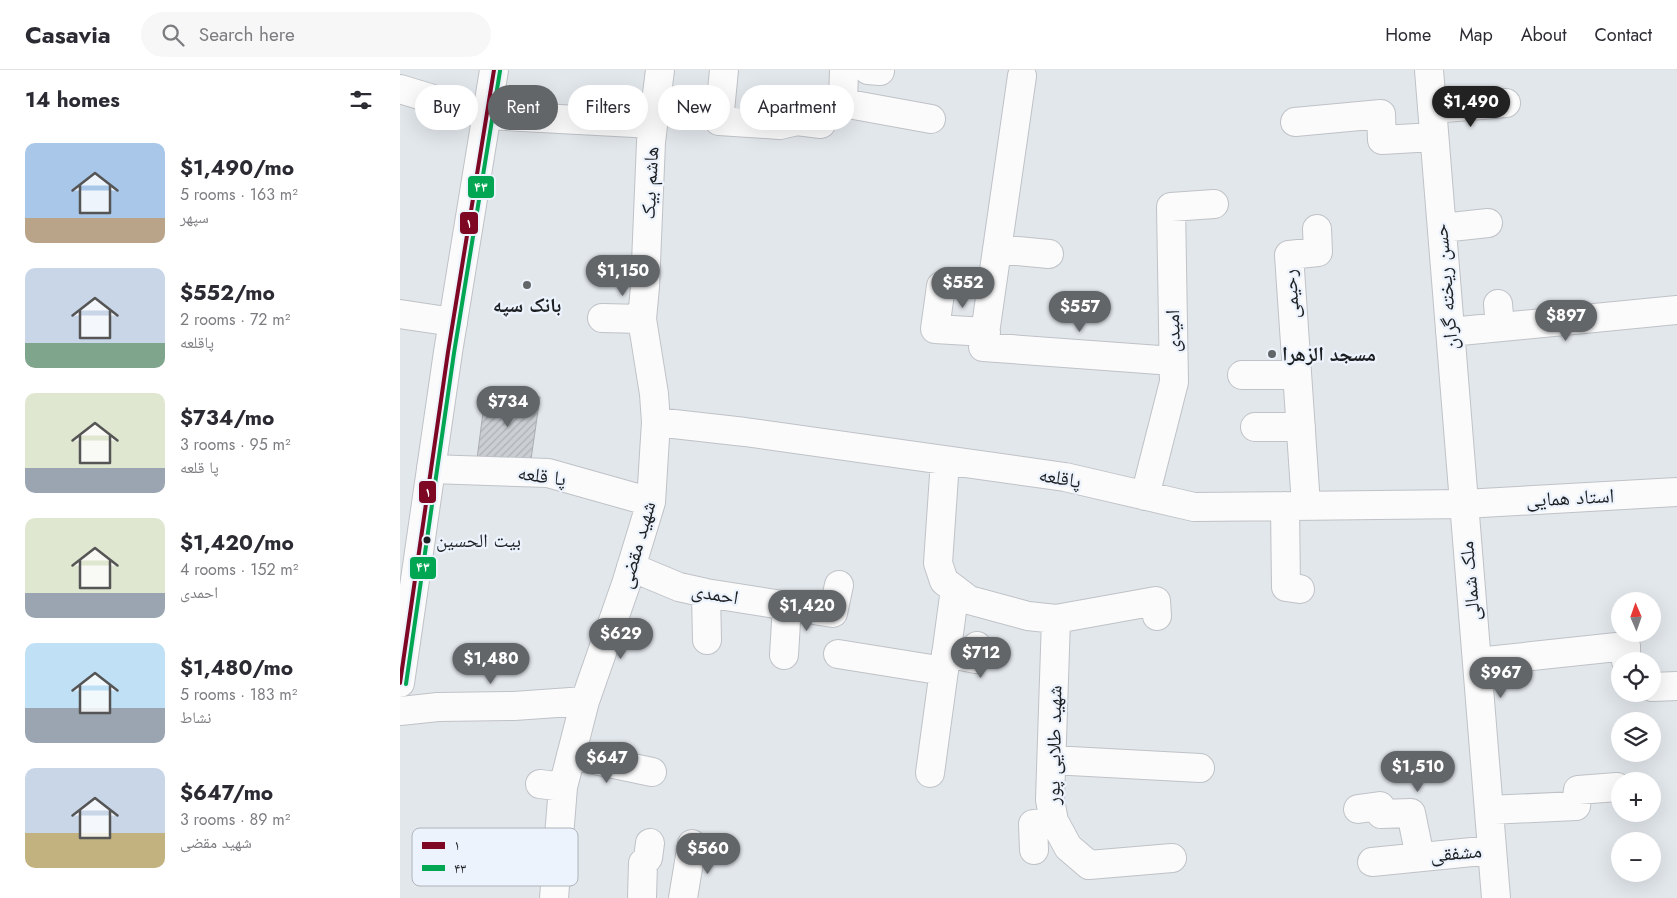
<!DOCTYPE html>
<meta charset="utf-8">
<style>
body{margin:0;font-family:Jost,"Noto Naskh Arabic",sans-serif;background:#f7f7f7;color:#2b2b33;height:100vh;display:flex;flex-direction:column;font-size:19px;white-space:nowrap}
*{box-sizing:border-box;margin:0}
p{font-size:16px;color:#7c7c81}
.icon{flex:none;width:28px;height:28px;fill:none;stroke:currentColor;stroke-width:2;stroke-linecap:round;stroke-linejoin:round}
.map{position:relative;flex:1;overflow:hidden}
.drawer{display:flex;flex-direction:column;background:#fff;width:400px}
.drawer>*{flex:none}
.hud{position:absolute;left:15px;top:15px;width:475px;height:45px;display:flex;gap:10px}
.needle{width:32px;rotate:358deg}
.buttons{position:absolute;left:1211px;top:522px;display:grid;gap:10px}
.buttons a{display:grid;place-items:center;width:50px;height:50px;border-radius:50%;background:#fff;box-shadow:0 5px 20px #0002;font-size:25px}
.price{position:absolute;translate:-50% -42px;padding:0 11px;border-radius:18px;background:#626669;color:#fff;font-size:16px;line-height:32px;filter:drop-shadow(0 1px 2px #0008)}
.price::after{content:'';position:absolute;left:50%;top:30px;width:15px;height:11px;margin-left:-8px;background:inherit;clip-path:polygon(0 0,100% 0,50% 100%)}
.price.on{background:#222;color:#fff}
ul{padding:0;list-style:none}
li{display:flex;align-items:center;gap:15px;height:125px;padding:0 25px}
li span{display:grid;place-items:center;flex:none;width:140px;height:100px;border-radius:10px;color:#555}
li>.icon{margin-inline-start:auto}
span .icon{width:60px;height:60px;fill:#fffc;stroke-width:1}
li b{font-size:21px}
h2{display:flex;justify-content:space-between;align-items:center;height:60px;padding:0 25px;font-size:21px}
.tag{padding:0 18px;border-radius:22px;background:#fff;box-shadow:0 5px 20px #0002;font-size:18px;line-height:45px}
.tag.on{background:#626669;color:#fff}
header{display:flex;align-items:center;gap:30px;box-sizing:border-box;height:70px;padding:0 25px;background:#fff;border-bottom:1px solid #e1e1e2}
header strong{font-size:24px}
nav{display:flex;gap:28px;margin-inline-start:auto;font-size:18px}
.search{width:350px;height:45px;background:#f7f7f7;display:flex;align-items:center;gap:12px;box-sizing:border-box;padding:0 18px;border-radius:28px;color:#7c7c81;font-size:19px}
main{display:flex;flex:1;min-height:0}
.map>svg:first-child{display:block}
</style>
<header>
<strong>Casavia</strong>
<div class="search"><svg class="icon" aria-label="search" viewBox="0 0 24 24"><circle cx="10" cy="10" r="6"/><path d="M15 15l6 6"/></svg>Search here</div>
<nav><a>Home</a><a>Map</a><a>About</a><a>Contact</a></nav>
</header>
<main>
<section class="drawer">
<h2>14 homes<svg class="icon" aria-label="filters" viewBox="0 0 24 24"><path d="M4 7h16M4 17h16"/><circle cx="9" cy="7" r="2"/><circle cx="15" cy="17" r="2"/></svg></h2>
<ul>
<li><span style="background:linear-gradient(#a9c7e8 75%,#b9a48a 0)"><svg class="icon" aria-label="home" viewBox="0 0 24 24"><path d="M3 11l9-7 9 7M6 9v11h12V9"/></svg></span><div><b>$1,490/mo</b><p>5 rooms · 163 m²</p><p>سپهر</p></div></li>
<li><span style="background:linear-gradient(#c9d6e8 75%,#7fa58c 0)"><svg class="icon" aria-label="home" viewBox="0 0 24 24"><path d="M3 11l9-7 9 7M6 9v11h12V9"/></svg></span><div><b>$552/mo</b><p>2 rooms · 72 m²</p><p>پاقلعه</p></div></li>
<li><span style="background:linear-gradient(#dfe7d0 75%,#9aa5b1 0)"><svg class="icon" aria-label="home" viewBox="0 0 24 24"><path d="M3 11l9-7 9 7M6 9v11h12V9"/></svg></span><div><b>$734/mo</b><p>3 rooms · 95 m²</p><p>پا قلعه</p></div></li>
<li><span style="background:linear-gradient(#dfe7d0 75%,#9aa5b1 0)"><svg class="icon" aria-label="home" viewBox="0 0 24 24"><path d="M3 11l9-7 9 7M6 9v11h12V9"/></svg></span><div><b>$1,420/mo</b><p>4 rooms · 152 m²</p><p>احمدی</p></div></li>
<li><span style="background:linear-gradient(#bfe0f5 65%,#9aa5b1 0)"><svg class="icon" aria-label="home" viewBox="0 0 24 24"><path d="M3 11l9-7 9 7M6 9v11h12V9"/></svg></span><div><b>$1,480/mo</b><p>5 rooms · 183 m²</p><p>نشاط</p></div></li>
<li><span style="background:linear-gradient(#c9d6e8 65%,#c2b280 0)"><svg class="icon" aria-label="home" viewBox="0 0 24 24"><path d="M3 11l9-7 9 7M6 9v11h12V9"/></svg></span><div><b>$647/mo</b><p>3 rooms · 89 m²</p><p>شهید مقضی</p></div></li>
</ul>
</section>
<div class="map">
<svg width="1277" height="828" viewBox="0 0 1277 828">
<defs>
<pattern id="building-hatch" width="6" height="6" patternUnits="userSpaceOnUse" patternTransform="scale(1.25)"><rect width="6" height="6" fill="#cbcfd3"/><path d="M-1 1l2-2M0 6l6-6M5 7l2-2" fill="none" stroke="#aeb1b5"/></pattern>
</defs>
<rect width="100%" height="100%" fill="#e2e7ec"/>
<path fill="url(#building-hatch)" stroke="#aaadb1" d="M86 319 140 327 130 396 77 389Z"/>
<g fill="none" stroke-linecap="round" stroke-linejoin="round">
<defs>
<path id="minor" d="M324 0 319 51 380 55 397 51 421 54
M444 0 443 33 531 49
M468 0 480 1
M1029 0 1096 828
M622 6 583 277 773 291
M0 19 86 45 253 54
M1032 39 1106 33
M895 52 981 44 982 70 1034 67
M1042 158 1088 153
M597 179 649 184
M541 216 535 259 586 262
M1098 234 1100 257
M0 244 53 252
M202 248 242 249
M1050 262 1277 240
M842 305H897
M256 352 345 362 665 407 794 437 1064 434 1277 422
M855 357H901
M545 391 538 493 544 511 569 530 628 546 656 549 756 531 757 546
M31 399 148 403 251 432
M745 426 774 312 771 137 814 134
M906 435 889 185 918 182 917 159
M885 436 886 517 900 519
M231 497 279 517 306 523 433 543 439 515
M306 523 307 570
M656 549 650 730 654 751 668 777 689 795 772 788
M546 583 576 589 577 576
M438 584 544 601
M384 585 387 536
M1077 592 1226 576V591
M1252 617 1277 616
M0 641 38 637 114 636 185 631
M171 685 252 702
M652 690 800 698
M530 703 555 519
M140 714 163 717
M958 739 980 736 981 744 1011 743 1020 787
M1089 740 1176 736 1178 720 1217 717
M634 780 633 754 654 751
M972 792 1092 780
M154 828 163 717 185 631 226 514 251 432 256 352 254 324 242 249 245 217 251 72 260 0
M242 828 243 793 248 788 250 773
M283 828 292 774"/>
<path id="major" d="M0 613 48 282 94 0"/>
</defs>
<use href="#minor" stroke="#bfc2c6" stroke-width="30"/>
<use href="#major" stroke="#bfc2c6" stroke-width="30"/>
<use href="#minor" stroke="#fbfbfc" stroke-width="28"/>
<use href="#major" stroke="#fbfbfc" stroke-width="28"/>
<defs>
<path id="bus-1" d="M0 613 48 282 94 0"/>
<path id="bus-2" d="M6 614 54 283 100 1"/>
</defs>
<use href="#bus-1" stroke="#ecf3fc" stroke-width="8"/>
<use href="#bus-2" stroke="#ecf3fc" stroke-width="8"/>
<use href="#bus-1" stroke="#7e0724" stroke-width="4"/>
<use href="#bus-2" stroke="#00a651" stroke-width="4"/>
</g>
<g fill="#626669" stroke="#ecf3fc" stroke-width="2">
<circle cx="127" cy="215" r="5"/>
<circle cx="872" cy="284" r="5"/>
</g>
<circle fill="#1d2023" stroke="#ecf3fc" stroke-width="2" cx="27" cy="470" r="4.5"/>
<g text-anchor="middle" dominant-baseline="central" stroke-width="4.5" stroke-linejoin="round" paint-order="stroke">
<g font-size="19" fill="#1d2023" stroke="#ecf3fc" text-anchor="start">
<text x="36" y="470">بیت الحسین</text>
</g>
<g font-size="20" fill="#1d2023" stroke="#ecf3fc">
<text transform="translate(250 113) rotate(-87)">هاشم بیک</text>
<text transform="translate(1046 217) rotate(-95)">حسن ریخته گران</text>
<text transform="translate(891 224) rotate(-94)">رحیمی</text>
<text transform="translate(773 261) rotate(-91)">امیدی</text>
<text transform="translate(142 406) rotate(8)">پا قلعه</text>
<text transform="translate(660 408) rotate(10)">پاقلعه</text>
<text transform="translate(1170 428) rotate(-3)">استاد همایی</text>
<text transform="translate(237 475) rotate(-74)">شهید مقضی</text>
<text transform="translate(1070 511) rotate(-95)">ملک شمالی</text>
<text transform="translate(315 524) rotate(10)">احمدی</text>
<text transform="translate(654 675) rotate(-89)">شهید طلایی پور</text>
<text transform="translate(1056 783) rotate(-5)">مشفقی</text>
</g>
<g font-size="20" font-weight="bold" fill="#1d2023" stroke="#ecf3fc">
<text x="127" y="235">بانک سپه</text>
<text x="882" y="284" text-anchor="start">مسجد الزهرا</text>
</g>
</g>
<rect x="12" y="758" width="166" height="58" rx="8" fill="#ecf3fc" stroke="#aeb4bb" stroke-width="1"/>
<rect x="22" y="772" width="23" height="7" fill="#7e0724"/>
<rect x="22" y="795" width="23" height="6" fill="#00a651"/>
<g font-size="14" fill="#1d2023">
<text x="54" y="780">۱</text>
<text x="54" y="803">۴۳</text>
</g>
<g stroke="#ecf3fc" stroke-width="2">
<rect x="67" y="105" width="28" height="24" rx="5" fill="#00a651"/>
<rect x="59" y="141" width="20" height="24" rx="5" fill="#7e0724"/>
<rect x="18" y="410" width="19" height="24" rx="5" fill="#7e0724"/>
<rect x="9" y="486" width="28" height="24" rx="5" fill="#00a651"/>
</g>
<g font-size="14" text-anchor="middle" font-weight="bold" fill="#fff">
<text x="81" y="122">۴۳</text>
<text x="69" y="158">۱</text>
<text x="28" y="427">۱</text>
<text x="23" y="502">۴۳</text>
</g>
</svg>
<div class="buttons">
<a><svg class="needle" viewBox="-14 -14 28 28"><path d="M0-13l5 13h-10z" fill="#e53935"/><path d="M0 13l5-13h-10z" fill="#7c7c81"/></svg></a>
<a><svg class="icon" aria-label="locate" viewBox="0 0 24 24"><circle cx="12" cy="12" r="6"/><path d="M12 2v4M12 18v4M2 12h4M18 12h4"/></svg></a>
<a><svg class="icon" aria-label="layers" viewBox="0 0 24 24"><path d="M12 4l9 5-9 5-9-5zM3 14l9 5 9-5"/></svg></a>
<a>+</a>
<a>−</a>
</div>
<b class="price on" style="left:1071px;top:58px">$1,490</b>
<b class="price" style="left:223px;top:227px">$1,150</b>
<b class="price" style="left:563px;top:239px">$552</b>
<b class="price" style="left:680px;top:263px">$557</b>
<b class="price" style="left:1166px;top:272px">$897</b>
<b class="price" style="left:108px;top:358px">$734</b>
<b class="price" style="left:407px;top:562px">$1,420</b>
<b class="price" style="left:221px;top:590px">$629</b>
<b class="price" style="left:581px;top:609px">$712</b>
<b class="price" style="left:91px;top:615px">$1,480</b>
<b class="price" style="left:1101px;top:629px">$967</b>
<b class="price" style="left:207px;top:714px">$647</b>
<b class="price" style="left:1018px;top:723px">$1,510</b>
<b class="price" style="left:308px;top:805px">$560</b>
<div class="hud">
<a class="tag">Buy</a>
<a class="tag on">Rent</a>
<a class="tag">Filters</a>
<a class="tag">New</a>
<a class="tag">Apartment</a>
</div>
</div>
</main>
